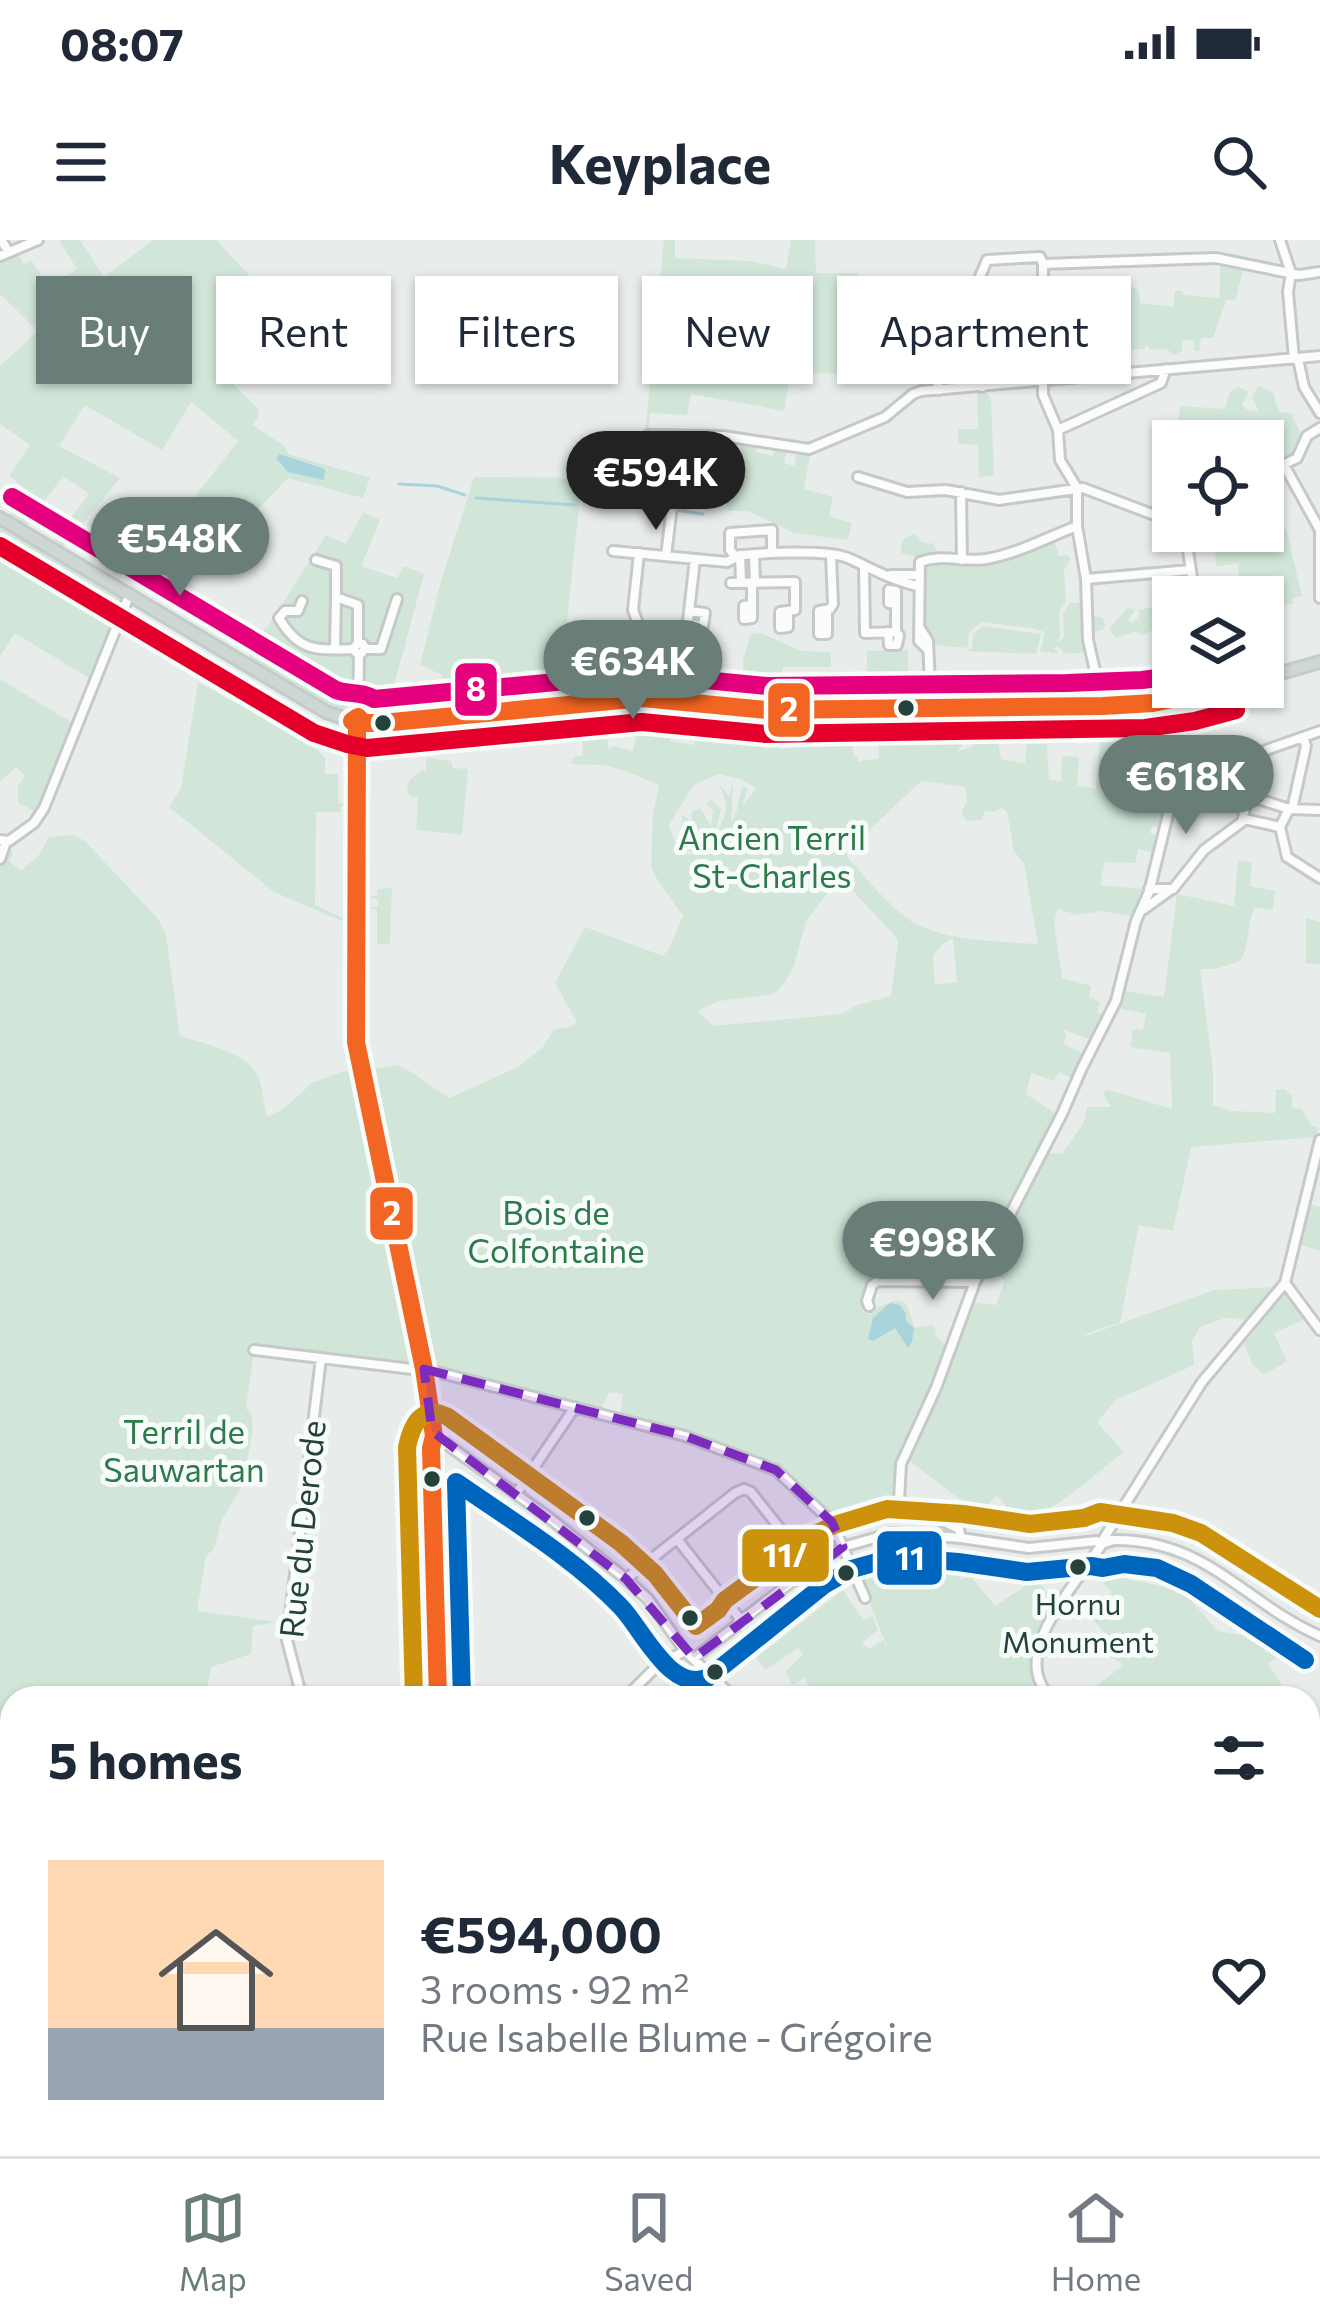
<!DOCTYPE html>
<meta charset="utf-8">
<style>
body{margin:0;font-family:Commissioner,sans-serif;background:#f2f2f3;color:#1f2937;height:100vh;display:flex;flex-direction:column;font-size:45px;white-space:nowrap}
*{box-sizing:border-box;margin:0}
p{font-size:39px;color:#747a83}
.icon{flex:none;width:66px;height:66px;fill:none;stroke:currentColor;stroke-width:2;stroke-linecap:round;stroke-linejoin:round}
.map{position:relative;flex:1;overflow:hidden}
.sheet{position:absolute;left:0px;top:1446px;width:1320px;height:471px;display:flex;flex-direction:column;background:#fff;border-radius:36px 36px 0 0;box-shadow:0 3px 9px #0004}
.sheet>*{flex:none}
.top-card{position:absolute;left:36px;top:36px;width:1248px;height:108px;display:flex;gap:24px}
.buttons{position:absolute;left:1152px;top:180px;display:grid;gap:24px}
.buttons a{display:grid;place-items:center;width:132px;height:132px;border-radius:0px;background:#fff;box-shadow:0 3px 9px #0004;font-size:60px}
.price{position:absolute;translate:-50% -102px;padding:0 27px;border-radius:42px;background:#697e78;color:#fff;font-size:39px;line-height:78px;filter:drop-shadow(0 3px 6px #0008)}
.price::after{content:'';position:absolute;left:50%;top:72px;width:36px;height:27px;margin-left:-18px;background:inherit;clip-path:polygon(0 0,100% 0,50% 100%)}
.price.active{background:#222;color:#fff}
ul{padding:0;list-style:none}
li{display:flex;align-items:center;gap:36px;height:300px;padding:0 48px}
li span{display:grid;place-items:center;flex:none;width:336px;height:240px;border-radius:0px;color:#555}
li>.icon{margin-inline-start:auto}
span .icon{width:144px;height:144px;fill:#fffc;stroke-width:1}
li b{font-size:51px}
h2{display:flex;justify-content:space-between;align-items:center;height:144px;padding:0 48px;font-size:51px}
.pill{padding:0 42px;border-radius:0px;background:#fff;box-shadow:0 3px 9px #0004;font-size:42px;line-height:108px}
.pill.active{background:#697e78;color:#fff}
.status{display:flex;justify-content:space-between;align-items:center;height:84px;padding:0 60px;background:#fff;direction:ltr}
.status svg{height:33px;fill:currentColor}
header{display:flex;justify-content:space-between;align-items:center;height:156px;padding:0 48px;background:#fff;font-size:54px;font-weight:700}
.tab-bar{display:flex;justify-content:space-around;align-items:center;height:168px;border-top:3px solid #e0e1e3;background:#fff;font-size:33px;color:#747a83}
.tab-bar a{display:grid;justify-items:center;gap:6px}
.tab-bar .active{color:#697e78}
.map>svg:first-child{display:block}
</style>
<div class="status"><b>08:07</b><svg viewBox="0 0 49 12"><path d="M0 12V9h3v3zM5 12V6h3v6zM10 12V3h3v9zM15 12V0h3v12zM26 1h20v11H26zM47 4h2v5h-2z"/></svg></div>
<header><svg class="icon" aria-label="menu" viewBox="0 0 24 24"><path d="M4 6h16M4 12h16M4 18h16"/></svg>Keyplace<svg class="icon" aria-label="search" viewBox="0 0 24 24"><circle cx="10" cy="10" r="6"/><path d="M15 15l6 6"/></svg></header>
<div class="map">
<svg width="1320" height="1916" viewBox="0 0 1320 1916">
<rect width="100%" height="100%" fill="#e8edeb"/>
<path fill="#d1e6d8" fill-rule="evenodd" d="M59 0H80L104 37 153 0H216L263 50 215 126 258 169 259 175 252 185 285 206 288 214 370 238 363 258 288 238 207 323 176 290 134 329 125 320 174 273 180 276 238 201 191 162 162 210 85 165 59 206 120 238 60 311 51 304 89 254 63 236 23 290 6 280 27 250 9 236 30 205 0 184V126L38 91 0 54V16L15 9 24 25 31 20 50 47 77 29Z
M664 0H675V18L750 21 786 29 791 0H815L816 33H858L853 51 874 70 888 55 909 74 911 113 887 108 886 122 881 123V133L790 134 784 171 691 154 687 175 650 173 648 194 645 193Z
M1221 18 1245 23 1235 61 1226 60 1213 98H1201L1199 111H1195L1193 100 1182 101V111L1174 115 1168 110 1150 109 1146 105 1145 109 1122 110 1128 82H1106L1099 116 1074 119 1063 109 1064 98 1078 102 1082 82 1045 83V69L1084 66 1086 55H1117L1121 43C1134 46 1141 49 1140 63L1173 67 1175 51H1182L1183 55 1219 58Z
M1261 146 1274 154 1275 163 1280 172 1291 173 1300 192 1307 196 1301 214 1263 235V201L1172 200 1173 193 1177 192 1180 166 1225 169 1230 152 1239 147 1247 151 1248 155 1242 165 1246 170 1259 171 1252 157 1257 148Z
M977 147 984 149 991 159 994 236 979 237 978 205 958 204V189H978Z
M742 199 757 201 756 212 773 216 776 204 788 206 784 223 794 226 797 210 806 211 810 215 804 249 833 257 829 276 852 283 848 300 794 293 748 271H728L725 257C713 253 708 254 699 262L688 255 690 239 656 237 650 246 644 245 645 228 694 232 699 229H705L725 254 729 233 736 231Z
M474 237 582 238 558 466 443 477 442 435 420 425 439 348Z
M1272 264 1286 289 1302 356 1292 358 1293 364 1271 366 1272 362 1263 361V357H1229L1241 354 1238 323 1216 327 1215 308 1237 304C1240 293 1252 292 1263 291V271Z
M363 272 380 280 361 326 397 338 404 326 424 334 384 483 351 479 245 424 265 388H267L326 295 346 304Z
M0 278 129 356 94 441 15 393 0 416Z
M914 294 922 302 934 304 939 317 922 321 918 317 901 313C900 303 904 297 914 294Z
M1054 299 1059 316 1066 315 1071 318 1064 330 1066 362 1059 372 1060 395 1057 403 1064 397 1063 373 1070 363H1086L1087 376 1102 377 1105 382 1104 389 1088 393 1092 412 1063 414V410L1056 406 1054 409 1059 413 1040 412 1045 392 1031 388 982 382 969 392 968 406 965 408 933 405 922 386 924 324 943 320 962 324 983 323Z
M1157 366 1168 368 1169 376 1162 380 1155 379C1154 388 1152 393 1142 395L1136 391 1116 398 1109 389 1127 368 1135 369 1128 381 1131 383 1139 378V370Z
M983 386 1041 394 1036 414 966 411 972 408 973 394Z
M761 393 801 411 831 412V427H783L782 436 768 435 758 440 743 430V420L751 394Z
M908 410 909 468H985L982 479 957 512 971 507 988 489 998 500 1001 519 1025 523 1027 504H1047L1049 540 1061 541 1062 516 1079 517 1077 545 1096 549 1100 501 1116 502 1117 519 1120 520V553H1152V560L1168 564 1162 588 1152 586 1150 593 1160 597 1156 614 1138 609 1135 623 1105 622 1100 645 1163 651 1135 677 1102 671 1077 675 1058 669 1054 682 1062 738 1091 746 1089 757 1100 762 1097 772 1108 777 1095 801 1064 790 1066 796 1064 804 1088 816 1076 840 1059 832 1054 841 1031 833 1026 854 1058 875 975 1041 882 1036 862 1071 870 1075 872 1070C903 1057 904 1053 915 1088L931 1085 935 1087 936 1096 950 1109 904 1215 898 1263 832 1283 777 1228 620 1176 623 1154 609 1152 600 1171 438 1130 254 1110 246 1168 251 1174 253 1189 243 1245 222 1279 214 1309 206 1316 197 1371 277 1382 253 1386 251 1414 211 1427 205 1458H12V1905H80L89 1916H0V619L9 609 13 613 9 621 21 631 39 615 49 597 74 595 85 601 159 680 166 695 180 796C200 802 240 812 253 828 263 841 263 862 267 877L282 870 312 843 343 831H361L396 825 408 830 449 858 516 828 543 807 554 789 570 787 577 782 555 743 585 687 663 716 670 707 683 676 655 636 651 626 653 574 659 545C641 538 620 527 600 525 589 524 581 526 570 523L574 517 583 515 582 463 607 461 608 509 613 506 633 511 637 490 643 487 647 458 663 459 660 480 674 482 670 501 694 505 705 464 766 470 764 498 780 509 848 503 853 507V515L858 518V522L879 518 877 474 882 468V436H867V411ZM718 534 740 539 756 548 742 567 748 548 742 546 736 573 731 582 733 542 729 556 719 544C727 562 730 571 718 588L721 590 714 598 721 569 711 560 706 563 713 571 711 586 700 568 692 572 691 584 687 577 682 576C680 591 683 604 693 615 678 614 673 599 669 584L694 545ZM922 541 966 547 967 563 963 568 962 575 968 581 982 580 985 571 994 572 1001 568 1007 572 1014 611 1024 624 1038 704C998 701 953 702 916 684 898 675 861 634 848 617L846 613 848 608C875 587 896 563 922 541ZM837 641 850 648 896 697 898 702 891 756 854 766 842 774 714 786 697 771 719 761 769 755 777 751 786 741 794 726 806 681ZM953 698 957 742 935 745 933 715 943 704Z
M0 439 76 485 38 573 18 563V546L25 535 16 527 0 542Z
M198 442 258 475 268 461 280 468 272 481H267L316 509 325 518V534H338V563H347V566H341L340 572H316L315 665 351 682V685L274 652 169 567 181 548Z
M427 518 451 521 453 528 468 529 462 595 416 590 418 558 410 556C402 542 414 537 422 530L425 531Z
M1238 621 1252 622 1250 646 1275 651 1273 670 1255 667C1246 684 1251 704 1240 721L1216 729H1200L1213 830V865L1231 871 1275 873 1276 849H1284L1292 855V868L1302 869 1311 885 1319 888 1316 897 1191 907 1173 991 1139 985 1120 1083 1098 1089 1080 1098 1214 1050 1280 1047 1255 1080 1225 1078 1200 1087 1192 1101 1194 1125 1116 1160 1097 1182 1124 1212 1070 1255 1024 1286 997 1256 977 1273 905 1217 969 1062 996 1065 1005 1040 984 1029 1043 913 1062 914 1084 882 1087 867H1111L1104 855 1105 849 1172 869 1170 813 1130 807 1133 789 1143 790 1146 774 1114 767 1119 750 1164 757 1177 654 1234 666Z
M392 648 390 704H377V670L368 667H378V659L371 658V656L377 655 378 649Z
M1306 678 1320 682V725L1306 723Z
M1302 962 1320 967V1011L1288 1001Z
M1286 1052 1289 1053 1307 1078 1274 1093 1287 1121 1264 1135 1253 1125 1244 1104Z
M937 1314 962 1340 970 1335 995 1366 1037 1338 1055 1364C1030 1404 1033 1414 1045 1458H809L815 1453 804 1438 793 1445 785 1432 803 1414 798 1408 765 1430 756 1418 843 1350 863 1380 872 1376 878 1390 862 1403 869 1409 883 1400 890 1414 857 1331 885 1319 891 1328C907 1323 925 1324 937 1314Z
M1121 1333 1131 1340 1182 1350 1218 1391 1242 1395 1252 1402 1265 1393 1283 1412 1268 1424 1290 1458H1080L1124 1425 1097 1409 1106 1394 1075 1361 1098 1373 1112 1352 1103 1343Z
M1308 1470 1320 1482V1530L1316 1535 1320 1539V1622L1308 1609Z
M925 1905H981L980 1916H931Z"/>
<path fill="#a9d4db" d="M280 214 325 229 324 240 288 232 276 218Z
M890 1063 900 1065 906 1074V1081L914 1088 912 1102 908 1108 895 1088 873 1101 868 1099 873 1078Z"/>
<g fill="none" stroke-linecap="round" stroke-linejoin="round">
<path stroke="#a9d4db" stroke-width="3" d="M399 244 437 246 465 255
M476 258 574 265
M644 268 666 270
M675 270 703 274"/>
<defs>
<path id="minor" d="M1 0 9 12
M1280 0 1291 33
M0 16 38 0
M1043 24V155L1058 190 1060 220 1077 248V286L1086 339 1088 400 1103 466
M1043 24 1216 18 1299 35 1320 32
M1291 33 1288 52 1294 119
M916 111 932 117 939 150
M1298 119 1304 147 1320 173
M982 147 983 118 970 108 974 90V51L987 20 1040 17 1043 24
M1058 190 1161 143 1166 129
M648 195 723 196 809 209 885 177 913 154 921 151 1320 116
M1284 225 1320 290
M1263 235 1297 218 1307 196 1320 188
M858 237 907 252 946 250 999 260 1083 248 1173 282
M961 252 962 320
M1185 291 1195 357
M1320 293V358
M772 308V290L730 293V310L735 316C760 313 826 309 848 318 871 328 893 341 918 346
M613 311 727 322 740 315 741 342
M754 315 755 342
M666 316 672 266 681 265 683 256 648 252 647 262 650 264 672 266
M316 320 336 326V357L358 365V403
M864 326 865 393 896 392V351L889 350V363L896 364
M891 335H919
M1086 339 1190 330
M752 342V378L744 379V366L752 365
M731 343 795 342V370L780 372V388L788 387V372
M302 361 298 371H285L279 378C299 412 316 410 353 409
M827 370V394H819V371L830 369 833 364 831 315
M688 384 703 386 705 373 689 371
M920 388 928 401 931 468
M888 392 889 405H897L899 395 896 392
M685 407 695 319
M335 409 336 357
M365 409H381L397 359
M928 410 919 401 920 322C943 313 963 323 986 319 1017 314 1048 297 1077 286
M629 459 640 389 633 370 639 313
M358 477 359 416 353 409 358 403 363 404 365 409 359 416
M357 488 356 802 424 1129 431 1189 434 1196 431 1208 437 1354 438 1458
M1177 538 1246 555 1289 569 1320 570
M1290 568 1293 565 1306 506 1303 497
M1244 579 1280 587 1289 569
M1280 587 1287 617 1320 638
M0 600 9 601 34 583 44 568 129 356
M0 619 6 602
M1149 649H1173L1204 610 1242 582 1252 537 1266 510 1320 491
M1144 669 1169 651
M1285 1043 1320 1090
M869 1066 867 1061 872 1045 878 1041 975 1042
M254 1110 437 1132 685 1196 776 1230 832 1282 865 1358
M435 1196 548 1277 626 1339 648 1359 685 1411 734 1458
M516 1254 575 1167
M961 1298 959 1289 899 1260 901 1224 936 1148 975 1042 1062 874 1082 828 1116 761 1136 681 1149 652 1177 538 1191 447
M1104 1298 1202 1142 1285 1043 1320 900
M677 1299 740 1379
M1112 1300C1205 1298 1243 1362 1320 1396
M626 1339 735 1253 744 1249 751 1252 808 1324
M694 1418 736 1386 740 1379 747 1376 803 1333 808 1324 814 1323 843 1307 892 1293 961 1298 1029 1308 1097 1301 1101 1304 1114 1300
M302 1458 287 1400 321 1118
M625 1458 658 1425 685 1411
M1048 1458C1044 1449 1038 1441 1037 1431 1031 1390 1081 1337 1102 1304
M1308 1672 1320 1687
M1308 1748 1320 1687
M342 1905 343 1916
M411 1905 417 1916
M456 1905 459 1911 514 1915
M606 1905 612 1916
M684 1905 685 1916
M1187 1905 1195 1916
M1278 1916 1280 1905"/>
<path id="major" d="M0 278 326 472 352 481 358 477 363 483 370 484 642 458 766 470 1068 467 1144 464 1192 457 1230 447
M1263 438 1320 422"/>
</defs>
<use href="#minor" stroke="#c5cac8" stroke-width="14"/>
<use href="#major" stroke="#c3ccc9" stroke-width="16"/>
<use href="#minor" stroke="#fcfcfc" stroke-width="8"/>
<use href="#major" stroke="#cfd7d5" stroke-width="10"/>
<defs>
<path id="bus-1" d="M352 481 358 477 363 483H382L642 458 766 470 1103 466 1153 463 1230 447
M357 488 356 802 424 1129 434 1196 431 1208 438 1458"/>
<path id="bus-2" d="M0 306 314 493 347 504 367 508 642 482 766 494 1145 488 1195 481 1236 470"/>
<path id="bus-3" d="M12 257 336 450C350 455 362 451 374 459L642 434 767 446 1067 443 1142 440 1173 436"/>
<path id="bus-4" d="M462 1458 456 1242C512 1281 574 1318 621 1367 643 1390 671 1455 709 1437L824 1345 852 1329 895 1317 958 1322 1027 1332 1091 1326 1103 1328 1124 1324 1157 1328 1191 1344 1305 1420"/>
<path id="bus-5" d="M414 1458 407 1207C412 1184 422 1164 448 1177L621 1303 655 1334 696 1386 718 1370 725 1360 784 1317 797 1303 834 1285 887 1269 963 1274 1030 1284 1084 1278 1100 1272 1173 1283 1201 1293 1320 1369"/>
</defs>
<use href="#bus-1" stroke="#f7fbf9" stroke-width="27"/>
<use href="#bus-2" stroke="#f7fbf9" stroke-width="27"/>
<use href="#bus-3" stroke="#f7fbf9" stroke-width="27"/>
<use href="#bus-4" stroke="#f7fbf9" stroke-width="27"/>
<use href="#bus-5" stroke="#f7fbf9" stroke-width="27"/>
<use href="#bus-1" stroke="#f26522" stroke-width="18"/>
<use href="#bus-2" stroke="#e4002b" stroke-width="18"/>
<use href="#bus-3" stroke="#e5007d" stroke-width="18"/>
<use href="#bus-4" stroke="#0065bd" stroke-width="18"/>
<use href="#bus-5" stroke="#cd920c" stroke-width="18"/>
</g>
<path fill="#7b2cbf" fill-opacity="0.2" stroke="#7b2cbf" stroke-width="9" stroke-dasharray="24 15" stroke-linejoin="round" d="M424 1129 685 1196 776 1230 832 1282 843 1307 694 1418 626 1339 432 1191Z"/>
<g fill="#24423a" stroke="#f7fbf9" stroke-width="4.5">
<circle cx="906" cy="468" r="10"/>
<circle cx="383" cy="483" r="10"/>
<circle cx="432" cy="1239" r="10"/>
<circle cx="587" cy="1278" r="10"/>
<circle cx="1078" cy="1327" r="10"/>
<circle cx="846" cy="1333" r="10"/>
<circle cx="690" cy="1378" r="10"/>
<circle cx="715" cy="1432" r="10"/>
</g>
<g text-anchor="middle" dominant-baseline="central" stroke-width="10" stroke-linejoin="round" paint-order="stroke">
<g font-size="30" fill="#24423a" stroke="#f7fbf9">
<text x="1078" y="1362">Hornu<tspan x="1078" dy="38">Monument</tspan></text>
</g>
<g font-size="33" fill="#2d7a4b" stroke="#f7fbf9">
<text x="772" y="596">Ancien Terril<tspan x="772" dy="38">St-Charles</tspan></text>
<text x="556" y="971">Bois de<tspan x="556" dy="38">Colfontaine</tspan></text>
<text x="184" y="1190">Terril de<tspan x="184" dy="38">Sauwartan</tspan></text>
</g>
<g font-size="33" fill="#24423a" stroke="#f7fbf9">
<text transform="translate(301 1289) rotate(-84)">Rue du Derode</text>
</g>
</g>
<g stroke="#f7fbf9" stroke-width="4.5">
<rect x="453" y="421" width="46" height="57" rx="12" fill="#e5007d"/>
<rect x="766" y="441" width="46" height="58" rx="12" fill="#f26522"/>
<rect x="368" y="945" width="47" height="57" rx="12" fill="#f26522"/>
<rect x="740" y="1287" width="91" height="57" rx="12" fill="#cd920c"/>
<rect x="875" y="1289" width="69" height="58" rx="12" fill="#0065bd"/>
</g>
<g font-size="33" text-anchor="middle" font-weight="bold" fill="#fff">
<text x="476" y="461">8</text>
<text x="789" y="481">2</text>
<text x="392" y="985">2</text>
<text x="785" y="1327">11/</text>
<text x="910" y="1330">11</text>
</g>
</svg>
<div class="buttons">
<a><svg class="icon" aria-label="locate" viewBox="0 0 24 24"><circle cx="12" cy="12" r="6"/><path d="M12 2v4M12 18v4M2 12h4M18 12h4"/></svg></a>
<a><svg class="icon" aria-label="layers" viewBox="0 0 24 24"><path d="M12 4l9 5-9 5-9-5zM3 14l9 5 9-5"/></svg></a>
</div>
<b class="price active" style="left:656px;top:293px">€594K</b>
<b class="price" style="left:180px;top:359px">€548K</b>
<b class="price" style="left:633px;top:482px">€634K</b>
<b class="price" style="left:1186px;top:597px">€618K</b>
<b class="price" style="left:933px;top:1063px">€998K</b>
<div class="top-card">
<a class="pill active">Buy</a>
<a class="pill">Rent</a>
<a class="pill">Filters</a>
<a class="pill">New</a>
<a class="pill">Apartment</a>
</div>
<section class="sheet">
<h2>5 homes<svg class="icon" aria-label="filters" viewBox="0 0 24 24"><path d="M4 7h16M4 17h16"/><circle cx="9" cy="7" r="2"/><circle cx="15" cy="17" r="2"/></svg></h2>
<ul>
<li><span style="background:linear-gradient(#ffd9b3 70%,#9aa5b1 0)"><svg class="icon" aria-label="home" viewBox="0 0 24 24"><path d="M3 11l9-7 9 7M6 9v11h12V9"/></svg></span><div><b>€594,000</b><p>3 rooms · 92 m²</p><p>Rue Isabelle Blume - Grégoire</p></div><svg class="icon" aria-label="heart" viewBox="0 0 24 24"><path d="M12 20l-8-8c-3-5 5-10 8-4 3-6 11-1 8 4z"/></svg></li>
</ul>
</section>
</div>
<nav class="tab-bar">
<a class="active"><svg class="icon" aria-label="map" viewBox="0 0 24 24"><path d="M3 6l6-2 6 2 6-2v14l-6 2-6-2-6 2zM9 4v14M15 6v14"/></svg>Map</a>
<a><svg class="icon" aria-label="saved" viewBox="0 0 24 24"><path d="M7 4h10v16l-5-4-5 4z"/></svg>Saved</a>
<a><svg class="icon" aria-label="home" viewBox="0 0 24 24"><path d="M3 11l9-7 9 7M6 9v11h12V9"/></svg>Home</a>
</nav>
